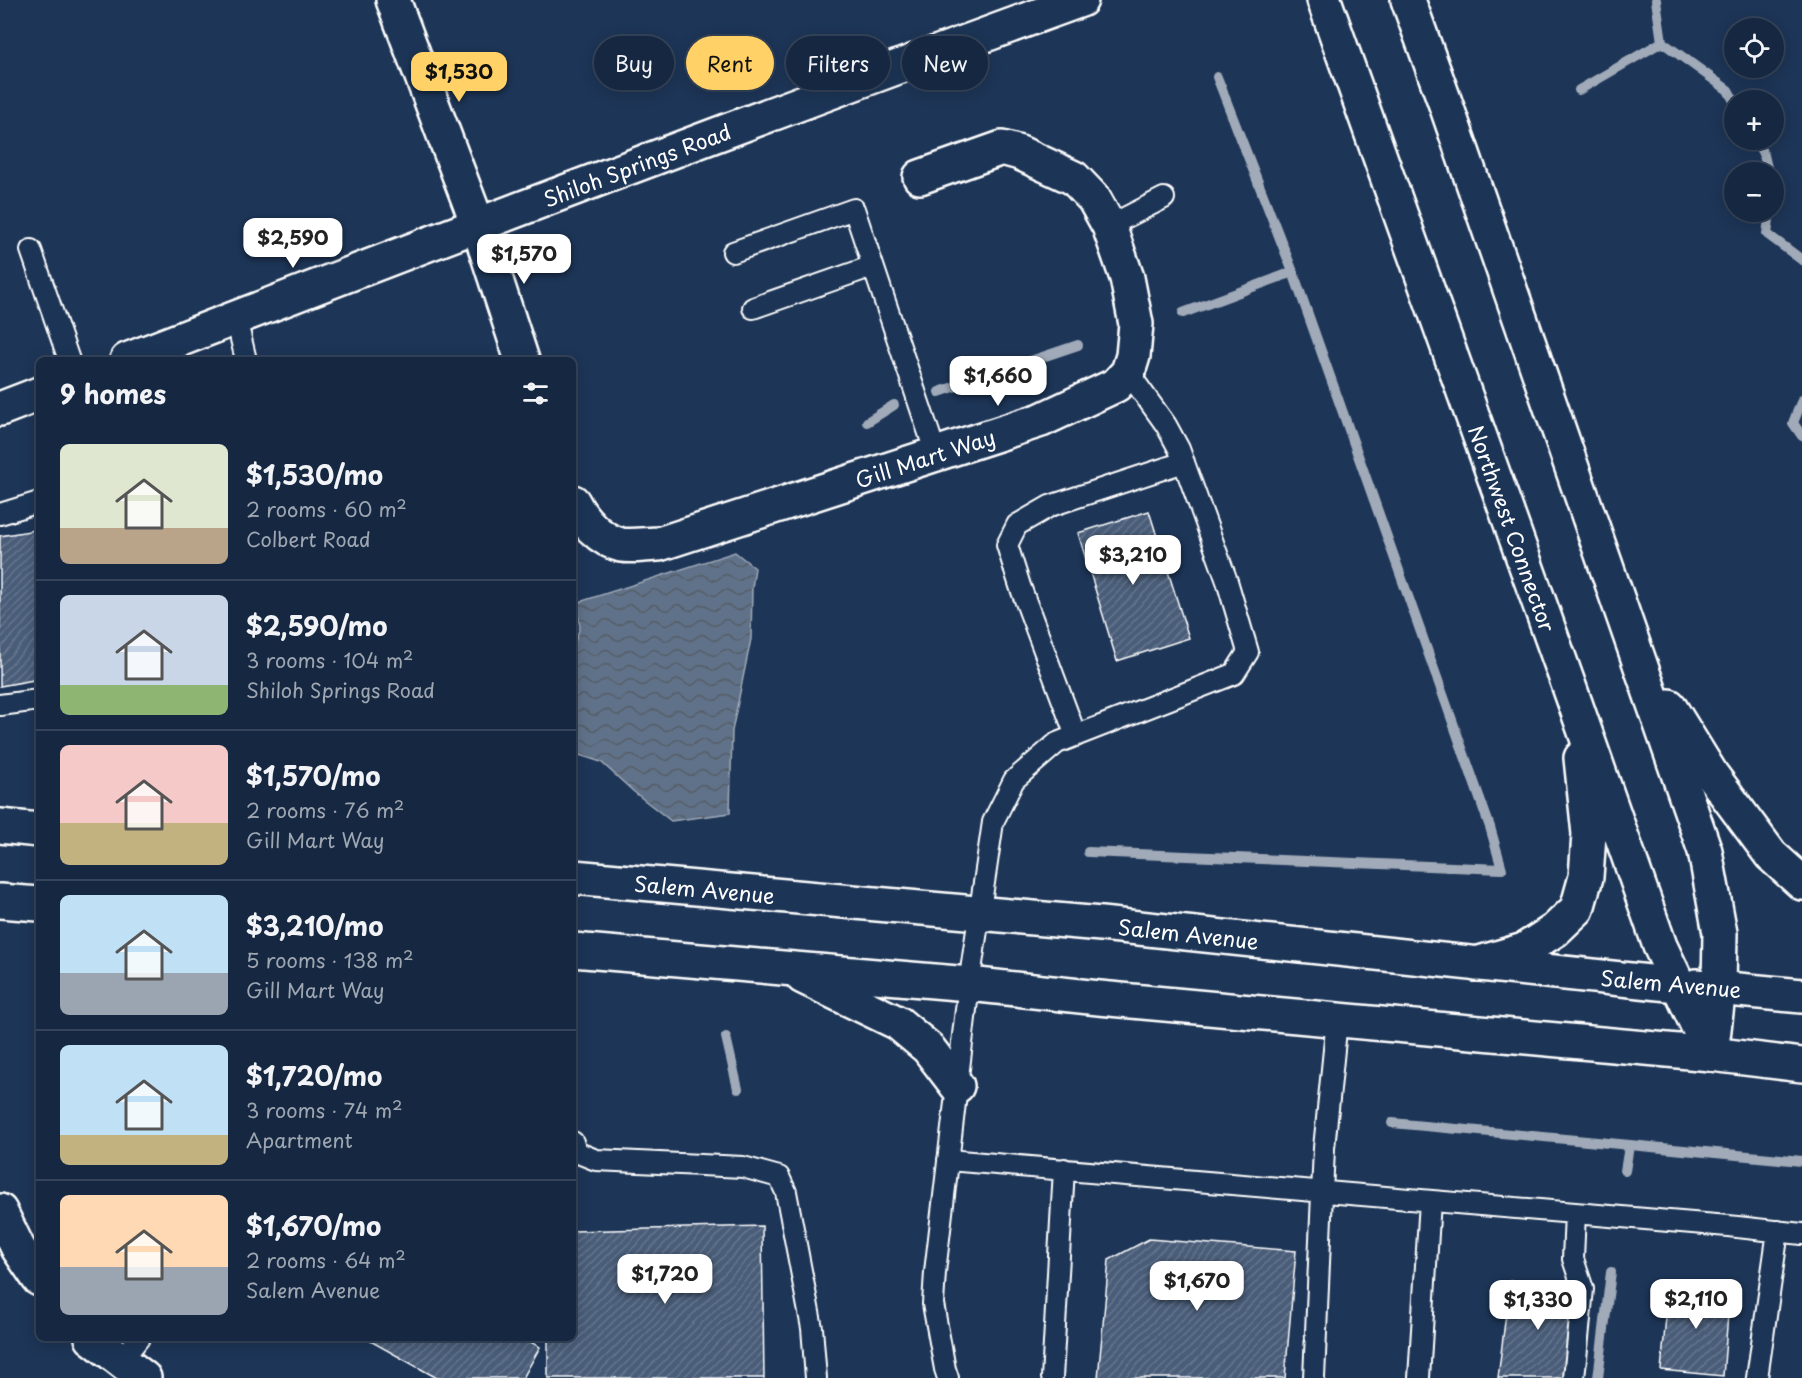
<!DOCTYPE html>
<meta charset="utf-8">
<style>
body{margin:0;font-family:"Playpen Sans",sans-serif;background:#23344c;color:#f1f3f6;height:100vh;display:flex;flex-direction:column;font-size:22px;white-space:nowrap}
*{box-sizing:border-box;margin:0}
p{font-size:20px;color:#9ea6b1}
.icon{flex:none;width:33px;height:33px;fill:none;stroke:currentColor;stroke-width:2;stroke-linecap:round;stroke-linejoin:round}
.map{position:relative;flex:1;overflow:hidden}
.panel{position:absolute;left:36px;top:357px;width:540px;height:984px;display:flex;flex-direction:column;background:#162841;border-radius:9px;box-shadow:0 3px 15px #0003,0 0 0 2px #35445a}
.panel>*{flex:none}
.hud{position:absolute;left:594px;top:36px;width:570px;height:54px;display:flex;gap:12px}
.fabs{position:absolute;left:1724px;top:18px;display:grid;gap:12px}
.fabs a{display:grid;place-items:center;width:60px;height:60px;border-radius:50%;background:#162841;box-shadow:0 3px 15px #0003,0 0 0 2px #35445a;font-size:30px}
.price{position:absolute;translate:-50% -51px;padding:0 14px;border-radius:12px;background:#fff;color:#222;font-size:20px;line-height:39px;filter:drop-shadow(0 2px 3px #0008)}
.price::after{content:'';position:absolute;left:50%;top:36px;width:18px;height:14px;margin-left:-9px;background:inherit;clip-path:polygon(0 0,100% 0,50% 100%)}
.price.on{background:#ffd166;color:#111}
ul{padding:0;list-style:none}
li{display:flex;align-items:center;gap:18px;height:150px;padding:0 24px}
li+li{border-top:2px solid #35445a}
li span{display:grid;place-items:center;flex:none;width:168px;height:120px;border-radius:9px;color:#555}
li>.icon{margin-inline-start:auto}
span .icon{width:72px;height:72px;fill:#fffc;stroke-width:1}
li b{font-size:26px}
h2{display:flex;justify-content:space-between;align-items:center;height:72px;padding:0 24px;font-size:26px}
.tag{padding:0 21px;border-radius:27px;background:#162841;box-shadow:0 3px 15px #0003,0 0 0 2px #35445a;font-size:21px;line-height:54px}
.tag.on{background:#ffd166;color:#111}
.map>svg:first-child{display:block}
</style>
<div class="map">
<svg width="1802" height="1378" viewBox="0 0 1802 1378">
<defs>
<pattern id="water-waves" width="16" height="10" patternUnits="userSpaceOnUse" patternTransform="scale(1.5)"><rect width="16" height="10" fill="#617289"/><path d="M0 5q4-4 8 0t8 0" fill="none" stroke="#555d67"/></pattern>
<pattern id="building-hatch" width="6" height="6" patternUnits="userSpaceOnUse" patternTransform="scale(1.5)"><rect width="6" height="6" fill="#4a5d79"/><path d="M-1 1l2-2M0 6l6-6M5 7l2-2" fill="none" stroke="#65758d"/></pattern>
</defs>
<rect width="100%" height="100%" fill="#1d3557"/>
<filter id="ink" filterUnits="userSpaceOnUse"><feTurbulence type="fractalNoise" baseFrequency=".0167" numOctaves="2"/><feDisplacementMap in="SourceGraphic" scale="12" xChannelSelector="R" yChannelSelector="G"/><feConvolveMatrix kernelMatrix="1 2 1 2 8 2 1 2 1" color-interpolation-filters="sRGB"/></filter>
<g filter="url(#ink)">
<path fill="url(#water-waves)" stroke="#a0aab8" stroke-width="1.5" d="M735 552 755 568 752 588 751 639 732 731 730 813 671 821 634 792 601 762 573 753V648L580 627 576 603Z"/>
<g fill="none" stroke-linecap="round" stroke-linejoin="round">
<path stroke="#a0aab8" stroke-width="10" d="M1656 0 1662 42 1728 90 1734 101
M1579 90 1662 42
M1755 140 1764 155 1768 172
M1770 212 1767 234 1802 260
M1183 313 1293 272
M939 392 1078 345
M1802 400 1793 423 1802 436
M867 422 894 405
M1088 852 1502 869 1490 827 1293 272 1217 77
M726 1037 738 1089
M1392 1123 1802 1161
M1625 1171 1629 1146
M1598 1378 1611 1272"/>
</g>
<path fill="url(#building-hatch)" stroke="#fff" stroke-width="1.5" d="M1149 511 1189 638 1117 661 1078 533Z
M35 530 39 554V679L0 686V536Z
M762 1226 764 1378H548V1338H573V1231Z
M1149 1239 1296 1251 1285 1378H1098L1109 1260Z
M1510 1281 1579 1289 1568 1378H1498Z
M1669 1285 1730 1290 1723 1376 1661 1370Z
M365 1338H523L540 1347 523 1378H437Z"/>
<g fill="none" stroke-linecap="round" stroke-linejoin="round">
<defs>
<path id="service" d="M1109 226 1164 198
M31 250 69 360
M733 252 854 209 936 454
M753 308 873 266
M236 318 246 360
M0 514 39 502
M0 705 39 700
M1076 736 1020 586 1007 545 1017 525 1050 506 1184 462
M573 1142 576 1152 596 1160 743 1167 779 1177 786 1192 812 1328 816 1378
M948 1160 1728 1226 1802 1234
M121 1361 139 1338
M948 1378 945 1369 933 1304 935 1272 969 984 993 822 1014 780 1057 743 1234 674 1248 652 1227 581 1179 449 1166 425 1128 372
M1052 1378 1064 1169
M1314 1378 1324 1148 1337 1020
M1419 1378 1430 1201
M1574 1378 1583 1289 1573 1259 1575 1213
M1757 1378 1778 1231"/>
<g id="minor">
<path d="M393 0 478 225 522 360"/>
<path id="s1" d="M573 502C582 520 600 540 621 545 633 547 648 544 659 544L1041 420 1116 385 1128 372 1133 356 1136 324 1127 278 1109 226 1094 199 1074 178 1020 153 1002 148 920 177"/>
</g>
<g id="tertiary">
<path id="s2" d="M127 360C444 237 761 116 1081 0"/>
<path d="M0 409 39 394"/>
<path d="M0 1211 18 1248 39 1279"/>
<path d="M92 1338 144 1378"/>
</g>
<g id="primary">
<path d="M0 826 39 830"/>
<path id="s3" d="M573 877 1101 924 1678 985"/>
<path d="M0 901 39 904"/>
<path d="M573 950 969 984 1099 998 1711 1054"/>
<path d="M803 977 898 1023 928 1048 957 1086"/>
</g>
<g id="trunk">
<path id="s4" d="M1324 0 1575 703 1660 946 1711 1054"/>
<path d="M1408 0 1446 105 1705 851 1720 933 1719 988 1711 1054"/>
<path d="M1669 706 1711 774 1771 855 1802 883"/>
<path d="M1476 964 1524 950 1555 930 1577 909 1586 877 1589 834 1581 758"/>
<path d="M1696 986 1802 996"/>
<path d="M1711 1054 1802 1065"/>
</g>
</defs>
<use href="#service" stroke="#fff" stroke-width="24"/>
<use href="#minor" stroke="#fff" stroke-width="38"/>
<use href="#tertiary" stroke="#fff" stroke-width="38"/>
<use href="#primary" stroke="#fff" stroke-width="38"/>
<use href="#trunk" stroke="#fff" stroke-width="38"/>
<use href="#service" stroke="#1d3557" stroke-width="20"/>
<use href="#minor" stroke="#1d3557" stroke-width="33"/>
<use href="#tertiary" stroke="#1d3557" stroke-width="33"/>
<use href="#primary" stroke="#1d3557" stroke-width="33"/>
<use href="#trunk" stroke="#1d3557" stroke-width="33"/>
</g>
</g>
<g text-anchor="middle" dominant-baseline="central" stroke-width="4.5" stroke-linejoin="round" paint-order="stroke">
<g font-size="21" fill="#fff" stroke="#1d3557">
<text stroke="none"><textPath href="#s2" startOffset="546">Shiloh Springs Road</textPath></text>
<text stroke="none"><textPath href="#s1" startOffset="384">Gill Mart Way</textPath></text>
<text stroke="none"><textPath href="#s4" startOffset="561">Northwest Connector</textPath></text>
<text stroke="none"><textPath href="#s3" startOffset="132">Salem Avenue</textPath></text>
<text stroke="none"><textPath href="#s3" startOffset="618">Salem Avenue</textPath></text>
<text transform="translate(1671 983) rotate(5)">Salem Avenue</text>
</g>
</g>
</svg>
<div class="fabs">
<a><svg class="icon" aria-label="locate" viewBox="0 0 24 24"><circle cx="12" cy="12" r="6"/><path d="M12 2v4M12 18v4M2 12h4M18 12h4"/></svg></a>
<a>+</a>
<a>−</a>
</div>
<b class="price on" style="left:459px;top:103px">$1,530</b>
<b class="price" style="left:293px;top:269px">$2,590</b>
<b class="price" style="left:524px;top:285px">$1,570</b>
<b class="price" style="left:998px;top:407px">$1,660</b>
<b class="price" style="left:1133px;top:586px">$3,210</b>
<b class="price" style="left:665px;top:1305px">$1,720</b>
<b class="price" style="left:1197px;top:1312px">$1,670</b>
<b class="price" style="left:1696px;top:1330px">$2,110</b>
<b class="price" style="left:1538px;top:1331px">$1,330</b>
<div class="hud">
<a class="tag">Buy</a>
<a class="tag on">Rent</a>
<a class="tag">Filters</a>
<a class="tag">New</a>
</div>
<section class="panel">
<h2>9 homes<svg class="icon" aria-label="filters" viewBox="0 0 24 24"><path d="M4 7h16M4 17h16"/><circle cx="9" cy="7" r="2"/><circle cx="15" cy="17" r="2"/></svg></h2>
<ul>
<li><span style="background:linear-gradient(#dfe7d0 70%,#b9a48a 0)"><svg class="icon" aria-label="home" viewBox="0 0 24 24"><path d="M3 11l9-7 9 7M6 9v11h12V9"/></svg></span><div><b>$1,530/mo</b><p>2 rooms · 60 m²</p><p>Colbert Road</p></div></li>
<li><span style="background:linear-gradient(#c9d6e8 75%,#8fb573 0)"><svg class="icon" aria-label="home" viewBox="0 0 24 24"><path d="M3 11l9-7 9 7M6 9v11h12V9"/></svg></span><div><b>$2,590/mo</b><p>3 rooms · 104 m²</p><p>Shiloh Springs Road</p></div></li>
<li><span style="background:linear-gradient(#f6c9c9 65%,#c2b280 0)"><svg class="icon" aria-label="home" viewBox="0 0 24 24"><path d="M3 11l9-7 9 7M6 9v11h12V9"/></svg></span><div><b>$1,570/mo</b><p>2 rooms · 76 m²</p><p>Gill Mart Way</p></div></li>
<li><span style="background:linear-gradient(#bfe0f5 65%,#9aa5b1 0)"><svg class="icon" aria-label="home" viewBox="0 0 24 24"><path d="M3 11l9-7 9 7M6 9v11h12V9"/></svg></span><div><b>$3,210/mo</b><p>5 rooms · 138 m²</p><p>Gill Mart Way</p></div></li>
<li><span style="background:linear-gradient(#bfe0f5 75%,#c2b280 0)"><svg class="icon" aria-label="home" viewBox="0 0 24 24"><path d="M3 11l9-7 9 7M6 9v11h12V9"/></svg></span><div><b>$1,720/mo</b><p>3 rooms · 74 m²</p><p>Apartment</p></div></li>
<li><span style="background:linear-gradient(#ffd9b3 60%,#9aa5b1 0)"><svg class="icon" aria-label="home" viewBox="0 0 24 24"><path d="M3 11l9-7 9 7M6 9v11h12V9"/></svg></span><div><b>$1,670/mo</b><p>2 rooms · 64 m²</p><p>Salem Avenue</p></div></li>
</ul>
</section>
</div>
